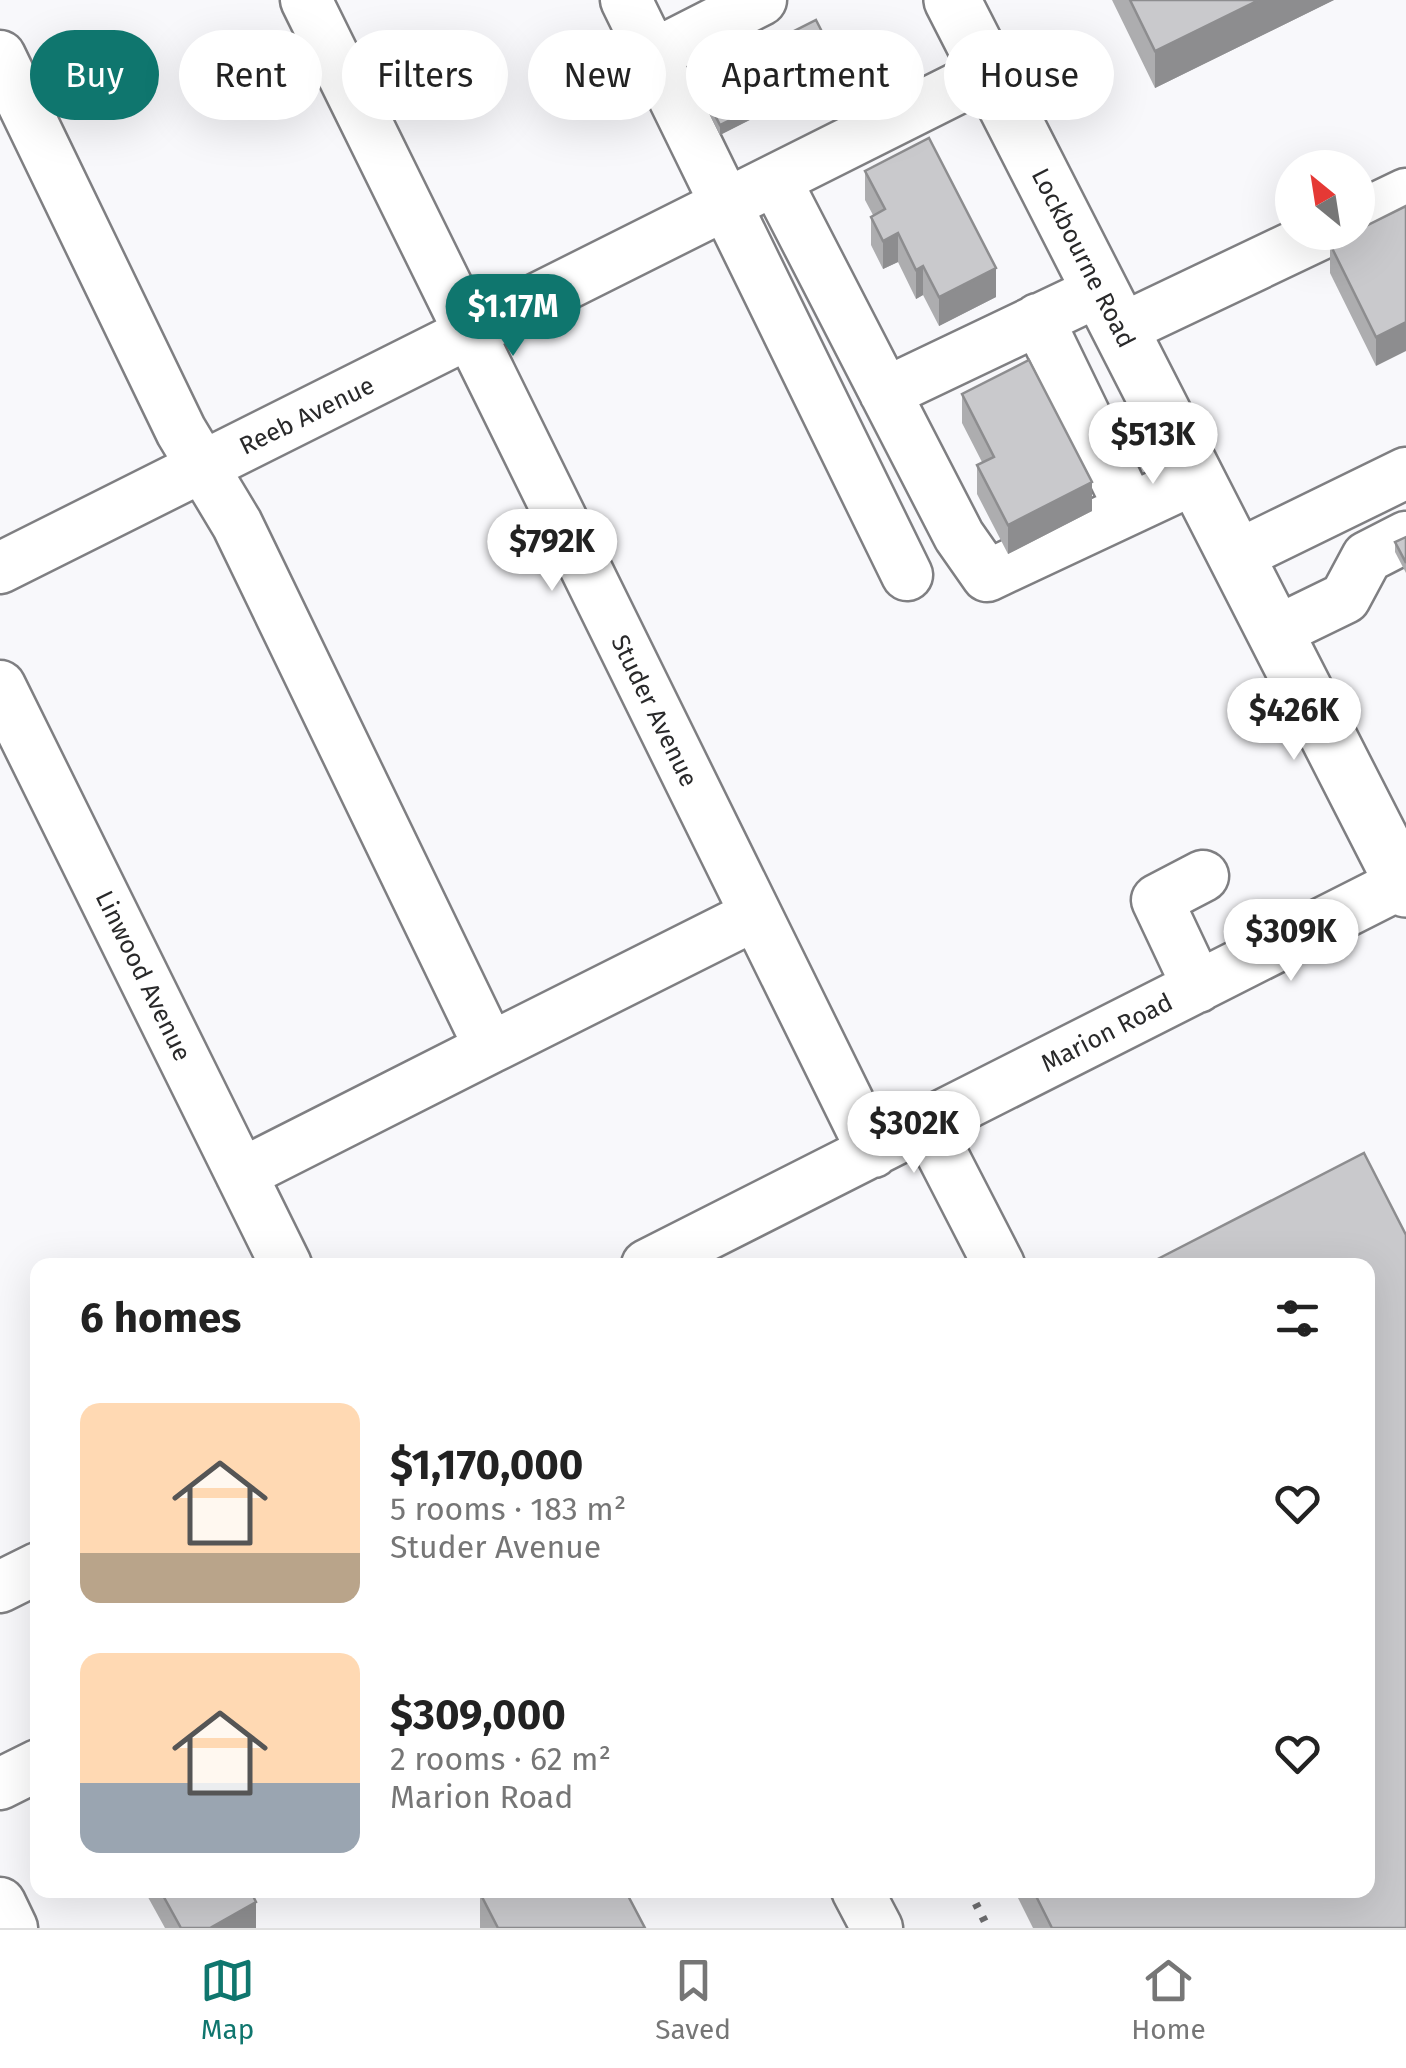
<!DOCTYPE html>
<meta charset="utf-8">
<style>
body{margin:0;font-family:"Fira Sans",sans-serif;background:#f2f2f2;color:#222;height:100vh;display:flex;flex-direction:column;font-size:38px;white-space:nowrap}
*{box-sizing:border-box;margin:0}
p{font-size:32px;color:#767676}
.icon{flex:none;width:55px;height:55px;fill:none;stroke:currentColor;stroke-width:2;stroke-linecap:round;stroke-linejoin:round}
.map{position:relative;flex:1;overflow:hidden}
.panel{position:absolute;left:30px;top:1258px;width:1345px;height:640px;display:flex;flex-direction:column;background:#fff;border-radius:20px;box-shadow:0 10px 40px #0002}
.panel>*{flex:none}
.top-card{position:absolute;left:30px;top:30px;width:1348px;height:90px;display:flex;gap:20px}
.needle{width:65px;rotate:330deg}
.buttons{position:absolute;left:1275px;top:150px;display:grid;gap:20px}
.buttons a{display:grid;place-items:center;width:100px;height:100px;border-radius:50%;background:#fff;box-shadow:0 10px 40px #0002;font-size:50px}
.price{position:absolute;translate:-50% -85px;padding:0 22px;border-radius:35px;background:#fff;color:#222;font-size:32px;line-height:65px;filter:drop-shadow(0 2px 5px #0008)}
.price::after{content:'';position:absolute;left:50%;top:60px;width:30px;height:22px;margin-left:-15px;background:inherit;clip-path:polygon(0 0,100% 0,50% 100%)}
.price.current{background:#0f766e;color:#fff}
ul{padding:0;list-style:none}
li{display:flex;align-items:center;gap:30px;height:250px;padding:0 50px}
li span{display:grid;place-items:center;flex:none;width:280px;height:200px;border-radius:20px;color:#555}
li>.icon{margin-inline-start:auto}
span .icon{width:120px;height:120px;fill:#fffc;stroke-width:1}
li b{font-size:42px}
h2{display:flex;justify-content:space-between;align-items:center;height:120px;padding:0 50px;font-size:42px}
.tag{padding:0 35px;border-radius:45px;background:#fff;box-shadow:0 10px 40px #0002;font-size:35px;line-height:90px}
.tag.current{background:#0f766e;color:#fff}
.tabs{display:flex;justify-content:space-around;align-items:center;height:140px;border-top:2px solid #e0e0e0;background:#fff;font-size:28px;color:#767676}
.tabs a{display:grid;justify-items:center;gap:5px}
.tabs .current{color:#0f766e}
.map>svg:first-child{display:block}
</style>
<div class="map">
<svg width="1406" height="1928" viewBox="0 0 1406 1928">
<rect width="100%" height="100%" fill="#f8f8fb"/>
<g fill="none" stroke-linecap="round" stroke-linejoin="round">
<defs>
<path id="minor" d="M306 0 873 1152
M626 0 907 575
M653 55 761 0
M0 56 181 431 237 524 490 1048 241 1174
M776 181 959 536 987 576 1196 478
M1358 217 1406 194
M1038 319 1130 509
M1119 330 1325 232
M885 393 1099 291
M1236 556 1406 473
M0 568 988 73
M1275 632 1345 598 1367 557 1406 537
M0 686 286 1265
M1198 987 1157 900 1203 876
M490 1048 755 915
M927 1125 999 1265
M647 1265 1406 881
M0 1587 38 1568
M0 1784 38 1765
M857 1890 877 1928
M0 1903 12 1928"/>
<path id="major" d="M952 0 1406 889"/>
</defs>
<use href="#minor" stroke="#7f7f82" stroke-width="55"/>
<use href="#major" stroke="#7f7f82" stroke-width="60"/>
<use href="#minor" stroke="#fff" stroke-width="50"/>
<use href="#major" stroke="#fff" stroke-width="55"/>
<path stroke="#6d6d6f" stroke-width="8" stroke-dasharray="5 10" stroke-linecap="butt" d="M969 1890 988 1928"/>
</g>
<path fill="#adadaf" d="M1112 0H1334L1155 88Z
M839 75 720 135 697 90V80Z
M865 171 996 297 939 326 923 295 916 299 898 262 883 269 871 245V217L873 215 865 200Z
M1406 206 1376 366 1330 273V244Z
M962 394 1092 511 1008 554 977 494V465L982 462 962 423Z
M1406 537V573L1395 552V542Z
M144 1890H250L256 1928H165Z
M1014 1890H1368L1406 1928H1033Z
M480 1893 645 1928H480Z"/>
<path fill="#8d8d8f" d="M1259 0H1334L1155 88V51Z
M839 65V75L720 135V125Z
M898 233V262L883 269V241Z
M923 266V295L916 299V270Z
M996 268V297L939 326V297Z
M1406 322V351L1376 366V337Z
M1092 482V511L1008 554V525Z
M256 1902V1928H210Z"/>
<path fill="#c9c9cc" stroke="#8d8d8f" stroke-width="2.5" d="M1130 0H1259L1155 51Z
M816 20 839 65 720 125 697 80Z
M929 138 996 268 939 297 923 266 916 270 898 233 883 241 871 217 885 209 865 171Z
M1406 206V322L1376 337 1330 244 1353 232H1358V230Z
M1029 360 1092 482 1008 525 977 465 994 457 962 394Z
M1406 537V563L1395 542Z
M1364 1153 1406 1235V1928H1052L1033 1890H1368V1265H1146Z
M160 1890H250L256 1902 210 1928H181Z
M486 1890H625L645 1928H498L480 1893Z"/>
<g text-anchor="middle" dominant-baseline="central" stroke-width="8" stroke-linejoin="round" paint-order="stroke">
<g font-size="25" fill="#29292a" stroke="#fff">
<text transform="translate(1083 258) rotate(63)">Lockbourne Road</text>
<text transform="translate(307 416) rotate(-26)">Reeb Avenue</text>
<text transform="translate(654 711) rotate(64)">Studer Avenue</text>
<text transform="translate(143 976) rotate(64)">Linwood Avenue</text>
<text transform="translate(1107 1033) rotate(-27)">Marion Road</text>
</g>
</g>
</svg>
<div class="buttons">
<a><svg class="needle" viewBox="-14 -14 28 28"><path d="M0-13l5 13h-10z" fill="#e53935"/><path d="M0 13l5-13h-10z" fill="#767676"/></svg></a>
</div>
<b class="price current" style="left:513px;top:359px">$1.17M</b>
<b class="price" style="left:1153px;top:487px">$513K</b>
<b class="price" style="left:552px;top:594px">$792K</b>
<b class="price" style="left:1294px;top:763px">$426K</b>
<b class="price" style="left:1291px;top:984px">$309K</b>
<b class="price" style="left:914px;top:1176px">$302K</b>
<div class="top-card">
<a class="tag current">Buy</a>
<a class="tag">Rent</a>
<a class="tag">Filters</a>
<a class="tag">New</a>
<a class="tag">Apartment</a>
<a class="tag">House</a>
</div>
<section class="panel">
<h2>6 homes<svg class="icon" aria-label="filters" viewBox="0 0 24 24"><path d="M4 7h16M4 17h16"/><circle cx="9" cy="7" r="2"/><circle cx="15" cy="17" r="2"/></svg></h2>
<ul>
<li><span style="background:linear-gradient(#ffd9b3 75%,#b9a48a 0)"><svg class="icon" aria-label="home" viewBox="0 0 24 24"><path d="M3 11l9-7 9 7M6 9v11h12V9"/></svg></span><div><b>$1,170,000</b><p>5 rooms · 183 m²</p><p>Studer Avenue</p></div><svg class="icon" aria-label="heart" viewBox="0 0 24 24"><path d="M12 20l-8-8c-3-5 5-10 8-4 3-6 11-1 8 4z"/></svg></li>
<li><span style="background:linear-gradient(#ffd9b3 65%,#9aa5b1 0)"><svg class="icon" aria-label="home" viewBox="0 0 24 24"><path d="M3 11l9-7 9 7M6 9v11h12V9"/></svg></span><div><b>$309,000</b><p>2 rooms · 62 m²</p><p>Marion Road</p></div><svg class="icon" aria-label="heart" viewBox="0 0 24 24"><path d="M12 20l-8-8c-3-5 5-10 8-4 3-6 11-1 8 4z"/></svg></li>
</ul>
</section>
</div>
<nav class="tabs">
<a class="current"><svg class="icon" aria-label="map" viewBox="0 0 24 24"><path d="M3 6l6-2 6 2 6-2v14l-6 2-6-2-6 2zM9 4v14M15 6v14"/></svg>Map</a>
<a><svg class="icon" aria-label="saved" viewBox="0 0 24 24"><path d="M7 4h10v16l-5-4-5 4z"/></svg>Saved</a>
<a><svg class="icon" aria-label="home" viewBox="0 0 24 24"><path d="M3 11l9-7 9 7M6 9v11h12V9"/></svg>Home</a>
</nav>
